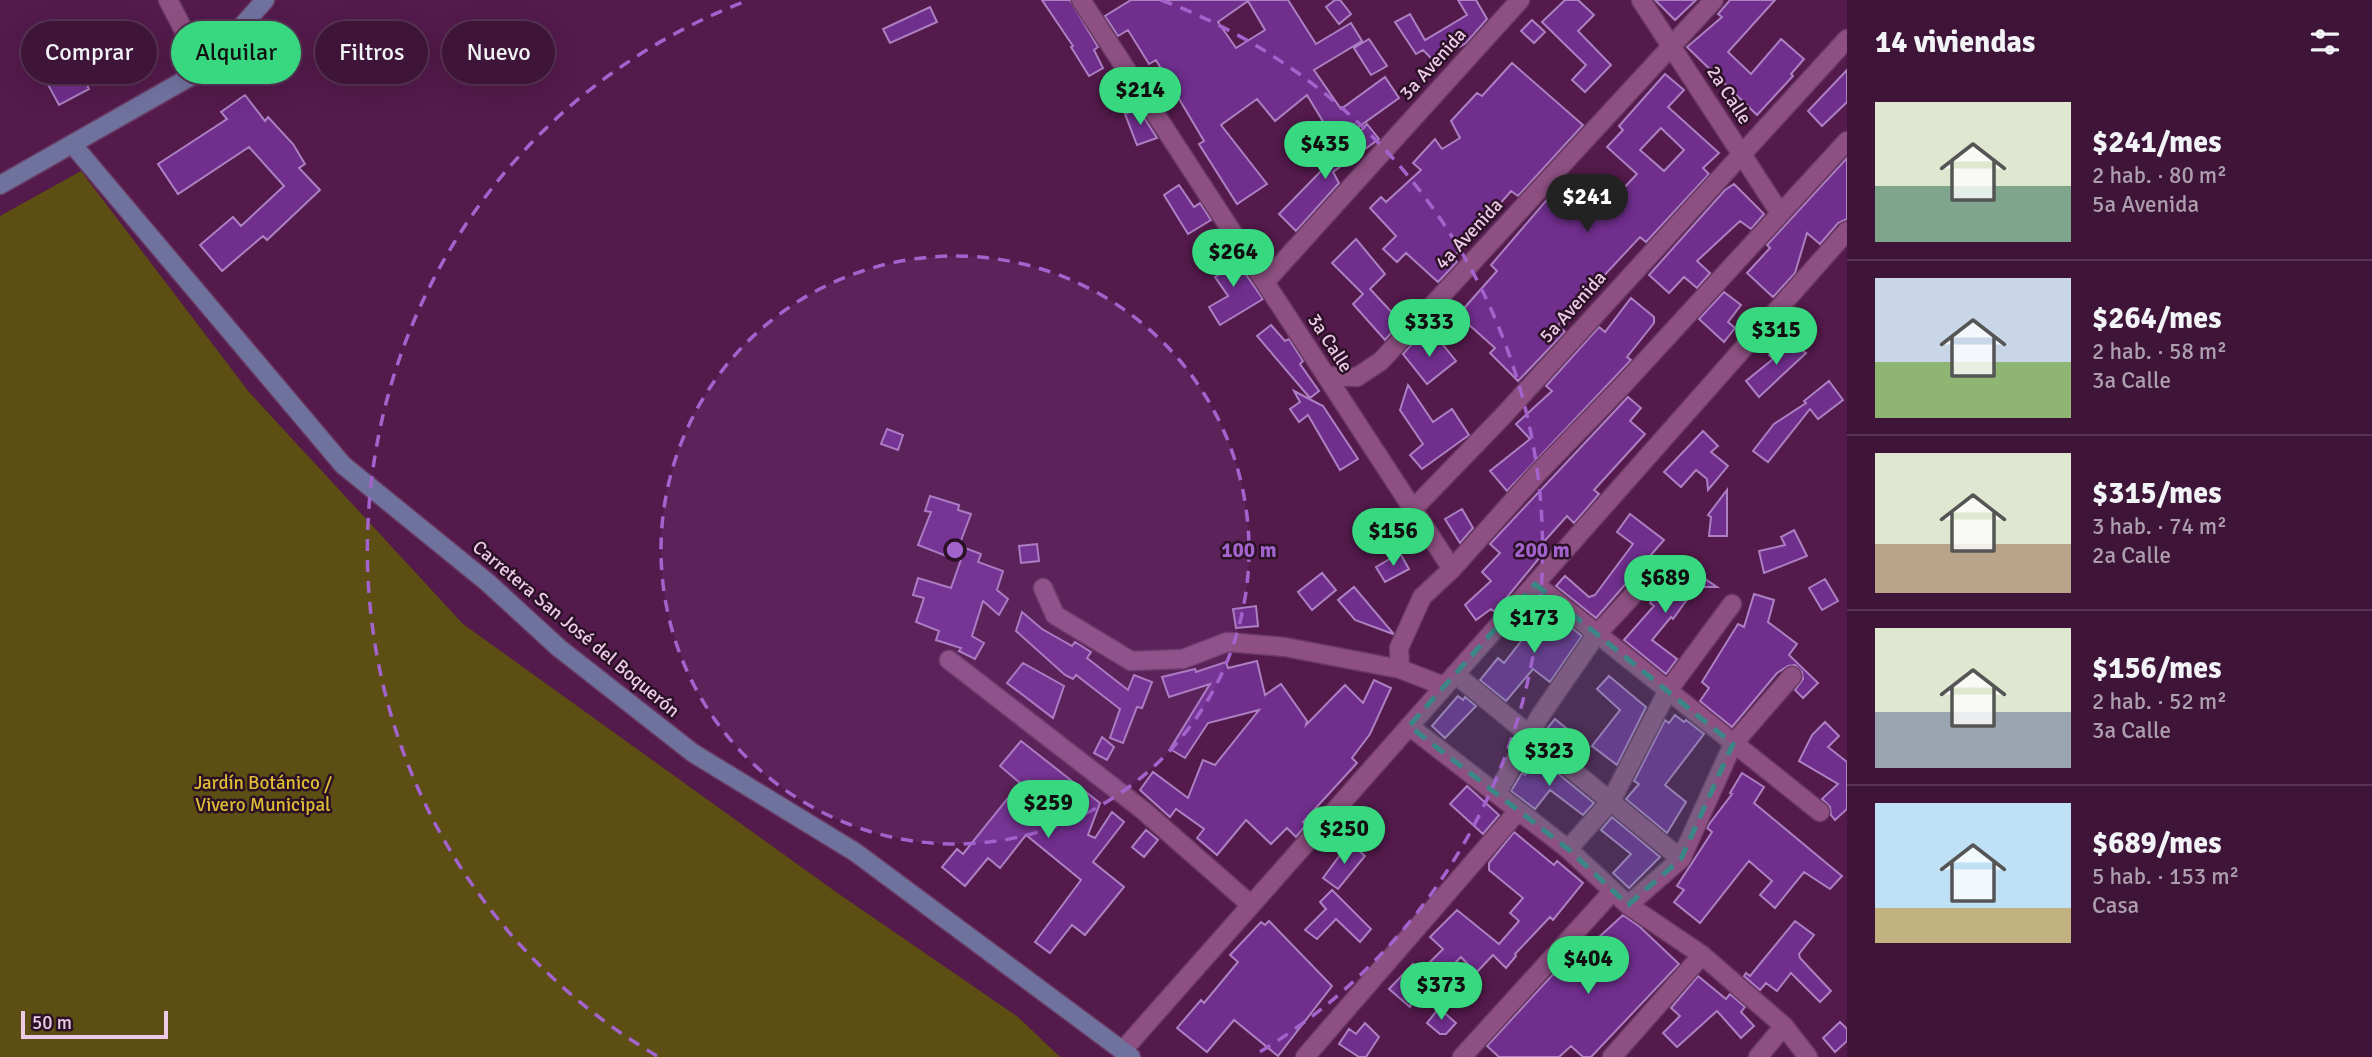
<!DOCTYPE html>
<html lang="es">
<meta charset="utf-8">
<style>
body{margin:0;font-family:Signika,sans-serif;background:#492143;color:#f1f3f6;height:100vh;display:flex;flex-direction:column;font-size:26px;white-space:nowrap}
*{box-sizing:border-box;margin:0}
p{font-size:23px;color:#ad9eae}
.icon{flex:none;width:38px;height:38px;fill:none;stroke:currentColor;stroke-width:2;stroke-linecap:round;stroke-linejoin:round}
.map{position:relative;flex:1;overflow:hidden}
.side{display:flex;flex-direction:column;background:#3e1438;width:525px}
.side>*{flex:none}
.hud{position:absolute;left:21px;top:21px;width:665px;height:63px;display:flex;gap:14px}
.scale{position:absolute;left:21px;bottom:18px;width:147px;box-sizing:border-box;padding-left:7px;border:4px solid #edcae5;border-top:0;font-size:19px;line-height:24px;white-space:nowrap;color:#edcae5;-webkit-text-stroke:5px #2b1126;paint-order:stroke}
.price{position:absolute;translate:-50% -60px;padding:0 16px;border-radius:24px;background:#37d880;color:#111;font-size:23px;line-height:46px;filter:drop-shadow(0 2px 4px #0008)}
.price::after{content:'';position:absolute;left:50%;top:42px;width:21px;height:16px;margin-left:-10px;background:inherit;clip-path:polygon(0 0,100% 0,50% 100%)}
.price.current{background:#222;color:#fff}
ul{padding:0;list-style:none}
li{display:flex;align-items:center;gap:21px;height:175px;padding:0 28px}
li+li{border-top:2px solid #573353}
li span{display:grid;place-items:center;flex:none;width:196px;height:140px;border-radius:0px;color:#555}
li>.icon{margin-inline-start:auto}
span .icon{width:84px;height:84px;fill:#fffc;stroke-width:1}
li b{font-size:30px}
h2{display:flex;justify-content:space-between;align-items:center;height:84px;padding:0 28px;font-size:30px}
.chip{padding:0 24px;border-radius:32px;background:#3e1438;box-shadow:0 7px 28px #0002,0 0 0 2px #573353;font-size:24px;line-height:63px}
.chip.current{background:#37d880;color:#111}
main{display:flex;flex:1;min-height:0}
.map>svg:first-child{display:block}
</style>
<main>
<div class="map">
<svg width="1847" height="1057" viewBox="0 0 1847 1057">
<rect width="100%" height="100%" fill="#531a4b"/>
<path fill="#5d4e13" d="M81 171 249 392 463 624 836 892 1018 1017 1060 1057H0V216Z"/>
<path fill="#702e8d" stroke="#ac80c2" stroke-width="2" fill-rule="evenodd" d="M1042 0H1070L1098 47 1094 50 1103 68 1089 76 1071 47 1073 46Z
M1131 0H1288L1316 44 1351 23 1362 41 1314 70 1341 109 1385 77 1399 98 1357 128 1354 124 1333 138 1307 95 1275 121 1257 99 1221 125 1267 184 1237 204 1199 144 1204 141 1156 60 1149 64 1128 30 1118 36 1105 16ZM1248 1 1265 30 1236 48 1218 22Z
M1335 0H1340L1351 14 1339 24 1326 7Z
M1458 0H1476L1487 19 1466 43 1435 62 1423 50 1416 54 1395 22 1410 14 1425 40 1467 15Z
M1565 0H1578L1594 15 1578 31 1611 65 1585 92 1572 80 1586 65 1542 22Z
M1655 0H1696L1675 20Z
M1730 0H1775L1728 52 1751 74 1781 39 1804 59 1791 74 1793 76 1757 115 1687 47 1722 17 1718 14Z
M930 7 937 22 890 43 883 29Z
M1532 20 1545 32 1534 43 1521 31Z
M1369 39 1387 66 1371 75 1354 48Z
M67 48 89 89 59 105 37 64Z
M1512 63 1583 125 1518 196 1511 191 1453 258 1457 262 1438 282 1406 253 1397 262 1383 249 1396 236 1370 208 1381 197 1386 202 1421 170 1413 163 1435 139 1442 149 1460 138 1451 121 1477 93 1482 96Z
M1847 70V102L1822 126 1808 111Z
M1665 74 1684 90 1668 107 1719 153 1703 168 1709 174 1646 242 1640 237 1558 325 1565 332 1518 381 1490 353 1495 348 1458 315 1497 271 1491 265 1568 175 1605 208 1637 174 1607 147 1623 130 1619 126ZM1661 128 1684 150 1664 171 1640 150Z
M245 95 265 121 268 117 293 144 305 164 299 168 320 190 267 240 263 236 222 271 200 245 233 217 241 226 284 186 249 147 178 194 158 164 227 119 221 112Z
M1138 108 1157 138 1137 145 1125 114Z
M1367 124 1379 139 1333 172 1339 183 1296 231 1279 214Z
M1847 158V219L1838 223 1820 244 1807 233 1795 273 1773 297 1747 273 1770 248 1767 245Z
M1734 184 1764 214 1751 229 1740 221 1697 261 1710 273 1697 288 1684 277 1669 293 1649 275 1725 190Z
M1179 185 1194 207 1200 203 1211 220 1188 234 1164 195Z
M1356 239 1385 274 1370 289 1401 322 1385 340 1353 304 1363 294 1332 263Z
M1229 250 1263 299 1220 325 1209 307 1228 296 1215 277 1220 274 1212 260Z
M1724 292 1741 305 1728 322 1735 328 1724 342 1699 319Z
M1631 298 1654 317V323L1627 357 1631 360 1507 491 1490 471 1530 439 1516 424 1552 391 1546 386 1599 327 1605 332Z
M1271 325 1285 341 1289 339 1303 361 1300 364 1319 391 1310 398 1257 336Z
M1436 336 1456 361 1427 384 1403 354 1416 339 1423 346Z
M1786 338 1806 353 1759 397 1746 381 1773 359 1769 355Z
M1829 381 1843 400 1818 419 1810 409 1768 462 1753 451 1774 424 1806 403 1804 401Z
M1408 385 1433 422 1452 409 1469 435 1422 469 1410 455 1423 444 1400 410Z
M1294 391 1323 406 1358 459 1340 470 1308 415 1299 422 1290 409 1300 402Z
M1628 397 1641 408 1630 421 1645 434 1594 490 1599 494 1574 523 1567 516 1540 546 1545 551 1495 612 1491 609 1476 620 1465 605 1491 581 1482 572 1500 553 1490 544Z
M887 429 903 435 898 450 881 444Z
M1703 431 1718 446 1711 452 1728 466 1708 490 1707 479 1696 470 1681 487 1664 472Z
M1727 490V536H1709L1711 517 1708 515Z
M930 496 959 505 958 510 971 514 954 559 918 545 931 512 925 511Z
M1462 509 1473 528 1460 543 1445 519Z
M1630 514 1664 540 1596 618 1556 586 1565 576 1589 597 1595 595 1633 544 1617 532Z
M1794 530 1807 556 1764 573 1759 551 1785 545 1781 537Z
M1037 544 1039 561 1021 563 1019 546Z
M965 548 981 554 978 562 1003 571 997 590 1008 599 999 615 983 601 972 636 984 643 975 659 959 651 961 648 936 640 939 631 916 622 924 598 913 595 918 578 951 588Z
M1400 553 1409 569 1385 582 1376 567Z
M1680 562 1717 587H1696L1673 619 1671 617 1652 640 1677 659 1666 674 1624 640 1654 606 1650 603Z
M1322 573 1336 590 1312 610 1298 592Z
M1825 579 1838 601 1822 610 1809 588Z
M1354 587 1393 633V634L1355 620 1338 600Z
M1754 594 1774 600 1768 622 1797 644 1789 655 1818 683 1803 698 1795 690 1803 679 1802 672 1795 665 1788 666 1777 673 1732 727 1700 701 1709 688 1702 682 1738 624 1744 627Z
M1256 606 1258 626 1236 628 1233 609Z
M1547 608 1582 636 1550 682 1533 669 1506 701 1480 680 1498 658 1504 663Z
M1022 612 1042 629 1072 646 1075 642 1091 652 1087 658 1128 690 1134 675 1152 682 1142 708 1137 707 1123 743 1110 738 1120 709 1076 675 1073 679 1065 675 1016 631Z
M1257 661 1265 695 1281 684 1307 721 1306 725 1345 685 1363 703 1374 680 1391 688 1370 734 1352 758 1357 763 1303 822 1306 825 1296 837 1287 828 1271 844 1246 820 1217 855 1197 838 1204 829 1176 809 1170 817 1140 790 1153 772 1188 798 1203 760 1215 765 1259 710 1208 723 1185 758 1170 749 1210 684 1169 697 1162 677 1195 669 1196 672 1226 662 1228 668Z
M1023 663 1064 686 1053 718 1007 683Z
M1609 676 1646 707 1617 765 1592 746 1620 710 1597 689Z
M1458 696 1463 700 1465 697 1476 706 1445 738 1432 726Z
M1675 715 1684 722 1686 720 1704 734 1665 785 1686 802 1667 833 1626 799 1639 784 1634 781 1665 720 1669 723Z
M1555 719 1584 743 1573 756 1544 732Z
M1825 722 1839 736 1828 747 1847 762V809L1835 820 1831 815 1830 807 1822 799 1838 784 1799 761 1812 735Z
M1102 737 1114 747 1107 760 1094 753Z
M1021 741 1100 803 1088 835 1095 838 1112 812 1124 822 1093 862 1124 887 1085 935 1072 925 1050 953 1035 942 1081 880 1026 835 1000 868 988 858 965 886 942 867 957 849 963 854 1020 783 1000 766Z
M1539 758 1594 803 1583 815 1550 790 1535 809 1511 791 1522 773 1525 775Z
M1742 773 1764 787 1754 803 1842 876 1830 889 1804 872 1775 908 1760 895 1772 881 1749 861 1700 923 1674 902 1684 890 1677 886 1712 832 1707 828 1710 823 1732 794 1730 793Z
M1467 786 1499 815 1483 834 1450 804Z
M1612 817 1660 857 1629 888 1613 873 1631 854 1601 830Z
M1146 830 1158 840 1144 857 1132 847Z
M1514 832 1554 865 1557 861 1583 883 1553 920 1550 917 1515 954 1516 956 1506 968 1493 955 1476 973 1461 957 1443 975 1430 962 1443 949 1430 937 1457 910 1499 944 1519 921 1510 913 1523 898 1489 870V863Z
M1349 843 1365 856 1338 889 1323 878Z
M1332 890 1371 929 1360 942 1336 919 1317 939 1305 930 1326 909 1320 902Z
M1623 915 1640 927 1679 964 1591 1057H1583L1571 1046 1559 1057H1499L1487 1046 1581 944 1586 949Z
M1269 921 1332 986 1278 1056 1234 1020 1207 1052 1177 1028 1201 1000 1204 1003 1238 962 1230 955 1261 922 1265 925Z
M1795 921 1814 935 1799 954 1800 958 1831 991 1820 1002 1791 973 1777 991 1766 983 1760 990 1744 976 1746 973 1750 976Z
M1413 964 1423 973 1410 1007 1389 989Z
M1698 976 1726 999 1730 994 1745 1007 1741 1012 1754 1026 1741 1038 1717 1011 1677 1047 1663 1033 1680 1016 1671 1008Z
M1439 1008 1456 1023 1446 1034H1440L1427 1023Z
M1840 1022 1847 1029V1041L1835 1052 1823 1038Z
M1365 1023 1379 1037 1366 1057H1359L1339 1044 1349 1029 1356 1034Z"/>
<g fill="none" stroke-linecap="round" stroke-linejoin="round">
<defs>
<path id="street" d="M168 0 204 69
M1081 0 1452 569
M1641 0 1780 213
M1265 282 1520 0
M1326 376 1357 377 1381 361 1714 0
M1413 509 1503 416 1847 39
M1535 584 1820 812
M1043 588 1055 615 1131 661 1183 659 1227 642 1285 647 1400 669 1444 686
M949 660 1144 811 1251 905
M1400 669 1399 648 1422 597 1452 569 1537 474 1624 384 1847 141
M1455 674 1681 859
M1409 726 1568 849 1628 905 1702 955 1784 1026 1808 1057
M1497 793 1540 716 1596 635 1659 567
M1568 849 1611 801 1667 692 1732 604
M1628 905 1681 859 1733 744 1792 676
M1124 1049 1847 231
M1305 1057 1518 811
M1462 1057 1612 892
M1612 1057 1702 955
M1758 1057 1784 1026"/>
<path id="secondary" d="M73 145 343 465 487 582 559 648 693 753 855 852 1131 1057
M0 185 204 69 265 0"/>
</defs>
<use href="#street" stroke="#693963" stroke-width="21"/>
<use href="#secondary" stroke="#693963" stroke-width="21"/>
<use href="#street" stroke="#8e5082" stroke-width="18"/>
<use href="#secondary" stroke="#70729e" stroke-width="18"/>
</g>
<path fill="#3b8786" fill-opacity="0.2" stroke="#3b8786" stroke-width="5" stroke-dasharray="14 9" stroke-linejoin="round" d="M1535 584 1733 744 1681 859 1628 905 1568 849 1409 726Z"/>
<circle cx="955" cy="550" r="294" fill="#a363cc" fill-opacity=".12"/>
<g fill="none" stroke="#a363cc" stroke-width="3.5" stroke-dasharray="12 9">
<circle cx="955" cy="550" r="294"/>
<path d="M657 1056A587 587 0 0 1 749 0M1161 0A587 587 0 0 1 1253 1056"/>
</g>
<g text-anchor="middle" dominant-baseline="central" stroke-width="5" stroke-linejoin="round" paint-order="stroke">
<g font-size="19" fill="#edcae5" stroke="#2b1126">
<text transform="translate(1433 64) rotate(-48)">3a Avenida</text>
<text transform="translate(1729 95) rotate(57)">2a Calle</text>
<text transform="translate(1469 234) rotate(-47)">4a Avenida</text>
<text transform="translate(1573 307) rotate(-48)">5a Avenida</text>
<text transform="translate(1330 343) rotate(57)">3a Calle</text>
<text transform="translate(576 629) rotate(40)">Carretera San José del Boquerón</text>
</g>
<g font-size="19" fill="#dfbc35" stroke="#2b1126">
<text x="263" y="783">Jardín Botánico /<tspan x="263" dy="22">Vivero Municipal</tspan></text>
</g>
</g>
<circle cx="955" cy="550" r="10" fill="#a363cc" stroke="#2b1126" stroke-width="3.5"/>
<g font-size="21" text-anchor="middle" font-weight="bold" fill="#a363cc" stroke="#2b1126" stroke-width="5" stroke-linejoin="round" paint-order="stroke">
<text x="1249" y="557">100 m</text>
<text x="1542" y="557">200 m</text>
</g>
</svg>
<div class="scale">50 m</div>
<b class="price" style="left:1140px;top:127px">$214</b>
<b class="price" style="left:1325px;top:181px">$435</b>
<b class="price current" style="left:1587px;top:234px">$241</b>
<b class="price" style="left:1233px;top:289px">$264</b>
<b class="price" style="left:1429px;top:359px">$333</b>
<b class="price" style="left:1776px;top:367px">$315</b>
<b class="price" style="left:1393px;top:568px">$156</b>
<b class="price" style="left:1665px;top:615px">$689</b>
<b class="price" style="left:1534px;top:655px">$173</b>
<b class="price" style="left:1549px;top:788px">$323</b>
<b class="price" style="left:1048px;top:840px">$259</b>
<b class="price" style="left:1344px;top:866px">$250</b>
<b class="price" style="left:1588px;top:996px">$404</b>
<b class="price" style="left:1441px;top:1022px">$373</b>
<div class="hud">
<a class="chip">Comprar</a>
<a class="chip current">Alquilar</a>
<a class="chip">Filtros</a>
<a class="chip">Nuevo</a>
</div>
</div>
<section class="side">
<h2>14 viviendas<svg class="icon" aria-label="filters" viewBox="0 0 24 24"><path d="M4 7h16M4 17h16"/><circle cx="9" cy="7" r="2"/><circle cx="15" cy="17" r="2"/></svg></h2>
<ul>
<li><span style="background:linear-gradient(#dfe7d0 60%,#7fa58c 0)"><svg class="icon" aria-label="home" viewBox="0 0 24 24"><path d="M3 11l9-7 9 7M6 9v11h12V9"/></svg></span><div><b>$241/mes</b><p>2 hab. · 80 m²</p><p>5a Avenida</p></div></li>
<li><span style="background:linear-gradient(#c9d6e8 60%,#8fb573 0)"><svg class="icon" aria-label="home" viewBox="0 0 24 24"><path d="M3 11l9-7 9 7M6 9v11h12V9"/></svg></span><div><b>$264/mes</b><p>2 hab. · 58 m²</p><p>3a Calle</p></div></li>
<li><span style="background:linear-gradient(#dfe7d0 65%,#b9a48a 0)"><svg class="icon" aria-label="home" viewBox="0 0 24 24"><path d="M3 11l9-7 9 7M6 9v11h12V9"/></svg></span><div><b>$315/mes</b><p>3 hab. · 74 m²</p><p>2a Calle</p></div></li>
<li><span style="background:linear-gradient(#dfe7d0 60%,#9aa5b1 0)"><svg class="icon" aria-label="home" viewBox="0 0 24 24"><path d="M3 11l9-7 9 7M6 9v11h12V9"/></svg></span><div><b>$156/mes</b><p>2 hab. · 52 m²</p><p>3a Calle</p></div></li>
<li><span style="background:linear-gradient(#bfe0f5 75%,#c2b280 0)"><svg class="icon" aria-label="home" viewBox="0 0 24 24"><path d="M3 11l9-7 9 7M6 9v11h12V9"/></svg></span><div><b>$689/mes</b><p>5 hab. · 153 m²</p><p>Casa</p></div></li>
</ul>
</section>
</main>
